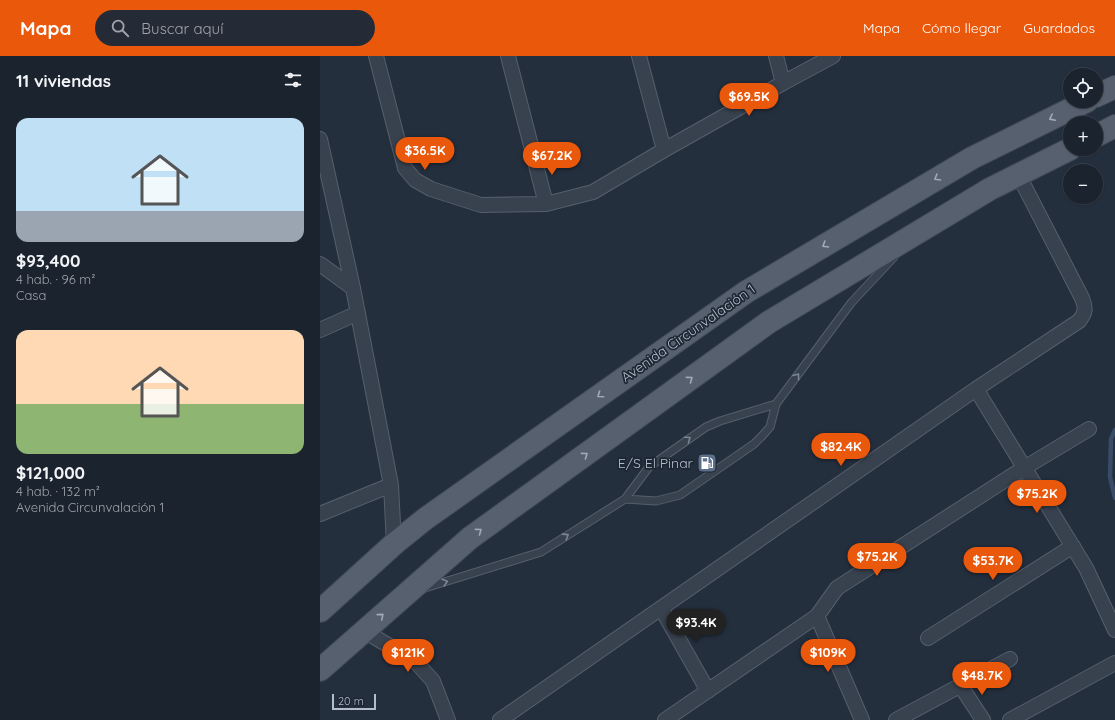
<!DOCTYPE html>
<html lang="es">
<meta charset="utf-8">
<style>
body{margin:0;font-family:Quicksand,sans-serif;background:#242b36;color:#f1f3f6;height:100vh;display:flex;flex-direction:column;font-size:15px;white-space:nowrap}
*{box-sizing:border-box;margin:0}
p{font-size:13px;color:#a0a4aa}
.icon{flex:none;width:22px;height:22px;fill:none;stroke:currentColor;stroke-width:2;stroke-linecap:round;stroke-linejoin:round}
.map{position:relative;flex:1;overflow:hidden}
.sheet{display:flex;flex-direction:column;background:#1b232e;width:320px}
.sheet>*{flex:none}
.buttons{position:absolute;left:743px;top:12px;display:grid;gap:8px}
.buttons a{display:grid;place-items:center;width:40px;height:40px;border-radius:50%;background:#1b232e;box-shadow:0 1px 3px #0004,0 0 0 1px #39404a;font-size:20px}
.scale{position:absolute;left:12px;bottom:10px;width:44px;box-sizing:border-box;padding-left:4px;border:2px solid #b4bcc9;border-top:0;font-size:11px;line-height:14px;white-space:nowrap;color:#b4bcc9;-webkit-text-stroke:3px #1d2633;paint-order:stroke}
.price{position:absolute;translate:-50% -34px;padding:0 9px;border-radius:14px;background:#ea580c;color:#fff;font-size:13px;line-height:26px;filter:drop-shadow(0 1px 2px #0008)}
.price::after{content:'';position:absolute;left:50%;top:24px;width:12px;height:9px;margin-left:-6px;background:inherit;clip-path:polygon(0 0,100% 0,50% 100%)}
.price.on{background:#222;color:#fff}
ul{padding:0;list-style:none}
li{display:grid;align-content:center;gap:8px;height:212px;padding:0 16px}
li span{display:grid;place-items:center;height:124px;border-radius:12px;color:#555}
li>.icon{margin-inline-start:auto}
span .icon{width:72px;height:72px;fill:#fffc;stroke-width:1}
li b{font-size:17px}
h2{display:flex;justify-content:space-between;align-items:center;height:48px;padding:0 16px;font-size:17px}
header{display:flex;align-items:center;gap:24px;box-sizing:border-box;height:56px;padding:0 20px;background:#ea580c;color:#fff}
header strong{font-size:19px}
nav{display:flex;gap:22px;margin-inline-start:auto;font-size:14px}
.search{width:280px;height:36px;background:#242b36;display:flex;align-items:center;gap:10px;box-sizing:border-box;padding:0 14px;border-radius:22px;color:#a0a4aa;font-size:15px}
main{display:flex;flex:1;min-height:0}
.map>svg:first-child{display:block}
</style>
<header>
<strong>Mapa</strong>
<div class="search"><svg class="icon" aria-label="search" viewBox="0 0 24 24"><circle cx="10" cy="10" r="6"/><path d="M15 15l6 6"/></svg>Buscar aquí</div>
<nav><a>Mapa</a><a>Cómo llegar</a><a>Guardados</a></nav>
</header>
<main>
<section class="sheet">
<h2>11 viviendas<svg class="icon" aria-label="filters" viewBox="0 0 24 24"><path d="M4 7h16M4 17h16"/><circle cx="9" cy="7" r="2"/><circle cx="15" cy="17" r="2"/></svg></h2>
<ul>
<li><span style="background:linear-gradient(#bfe0f5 75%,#9aa5b1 0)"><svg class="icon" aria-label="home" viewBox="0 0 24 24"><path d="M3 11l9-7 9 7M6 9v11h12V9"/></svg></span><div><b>$93,400</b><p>4 hab. · 96 m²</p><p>Casa</p></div></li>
<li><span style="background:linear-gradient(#ffd9b3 60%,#8fb573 0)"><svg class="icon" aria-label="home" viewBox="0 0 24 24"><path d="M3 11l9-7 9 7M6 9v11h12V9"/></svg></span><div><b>$121,000</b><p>4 hab. · 132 m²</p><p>Avenida Circunvalación 1</p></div></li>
</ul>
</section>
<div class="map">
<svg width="795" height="664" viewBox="0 0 795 664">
<rect width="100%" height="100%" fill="#242f3e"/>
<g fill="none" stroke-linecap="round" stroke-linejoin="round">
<path stroke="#394c67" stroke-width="4.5" d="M795 374 791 383 790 421 795 442"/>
<defs>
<path id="service" d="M305 443 336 445 360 439 434 388 442 380 450 371 456 348
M105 532 221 496 305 443 329 411 386 371 400 365 456 348 531 247 574 201"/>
<path id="minor" d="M56 0 85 112 95 124 111 133 161 149 226 148
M188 0 226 148 273 136 344 94 463 27 456 0
M319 0 344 94
M463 27 513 0
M0 83 33 232 71 429 74 488
M0 208 33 232
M0 274 38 257
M656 333 766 512 795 574
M0 458 71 429
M341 552 388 635
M497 560 542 664
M44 575 95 605 113 625 128 664
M608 582 753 490
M640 629 663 664
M180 664 656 333 759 265C766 256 766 253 762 242L698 118
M345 664 497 560 517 532 704 412 769 373
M576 664 690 603
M690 664 795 607"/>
<path id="primary" d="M776 40 795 31
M776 80 795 70
M0 555 74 488 105 463 426 236 652 102 767 45
M0 614 150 482 449 266 670 133 750 93"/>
</defs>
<use href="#service" stroke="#565f6c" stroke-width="9"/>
<use href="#minor" stroke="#565f6c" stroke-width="16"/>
<use href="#primary" stroke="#414a57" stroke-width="24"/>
<use href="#service" stroke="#38414e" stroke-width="7"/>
<use href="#minor" stroke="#38414e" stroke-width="14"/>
<use href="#primary" stroke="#56606e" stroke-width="22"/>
</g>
<defs><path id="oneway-chevron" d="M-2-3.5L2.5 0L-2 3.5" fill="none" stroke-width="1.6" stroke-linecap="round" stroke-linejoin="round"/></defs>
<g stroke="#a1aab7">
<use href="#oneway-chevron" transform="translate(732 62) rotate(154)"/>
<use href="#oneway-chevron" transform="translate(617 122) rotate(149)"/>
<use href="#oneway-chevron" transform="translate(505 189) rotate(149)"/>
<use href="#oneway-chevron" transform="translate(370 323) rotate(-36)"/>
<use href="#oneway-chevron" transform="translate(280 339) rotate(145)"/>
<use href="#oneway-chevron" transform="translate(265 399) rotate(-36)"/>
<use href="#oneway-chevron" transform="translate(159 475) rotate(-36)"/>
<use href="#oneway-chevron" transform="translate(61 560) rotate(-41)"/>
</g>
<g stroke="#7c8592">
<use href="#oneway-chevron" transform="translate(477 320) rotate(-53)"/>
<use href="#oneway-chevron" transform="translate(368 383) rotate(-35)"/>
<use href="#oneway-chevron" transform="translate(246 480) rotate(-33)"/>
<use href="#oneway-chevron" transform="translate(125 526) rotate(-17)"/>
</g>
<defs>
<symbol id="fuel-square" viewBox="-11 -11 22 22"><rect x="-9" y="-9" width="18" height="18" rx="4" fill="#5c6f8a" stroke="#1d2633"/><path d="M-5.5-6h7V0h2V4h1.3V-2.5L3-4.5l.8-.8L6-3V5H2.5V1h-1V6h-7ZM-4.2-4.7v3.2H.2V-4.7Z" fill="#fff"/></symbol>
</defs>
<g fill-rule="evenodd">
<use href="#fuel-square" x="376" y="396" width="22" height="22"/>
</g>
<g text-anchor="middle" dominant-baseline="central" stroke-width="3.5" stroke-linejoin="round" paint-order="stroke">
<g font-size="14" fill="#b4bcc9" stroke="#1d2633">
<text transform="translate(368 277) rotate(-35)">Avenida Circunvalación 1</text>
</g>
<g font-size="14" fill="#b4bcc9" stroke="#1d2633" text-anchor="end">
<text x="373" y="407">E/S El Pinar</text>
</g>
</g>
</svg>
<div class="buttons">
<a><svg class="icon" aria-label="locate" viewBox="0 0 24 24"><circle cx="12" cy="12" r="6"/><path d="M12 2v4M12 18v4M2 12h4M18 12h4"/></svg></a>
<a>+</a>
<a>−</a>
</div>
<div class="scale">20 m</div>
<b class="price" style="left:429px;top:61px">$69.5K</b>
<b class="price" style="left:105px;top:115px">$36.5K</b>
<b class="price" style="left:232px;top:120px">$67.2K</b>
<b class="price" style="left:521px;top:411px">$82.4K</b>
<b class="price" style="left:717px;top:458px">$75.2K</b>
<b class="price" style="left:557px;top:521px">$75.2K</b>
<b class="price" style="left:673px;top:525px">$53.7K</b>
<b class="price on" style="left:376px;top:587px">$93.4K</b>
<b class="price" style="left:88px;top:617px">$121K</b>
<b class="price" style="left:508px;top:617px">$109K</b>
<b class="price" style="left:662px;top:640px">$48.7K</b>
</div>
</main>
